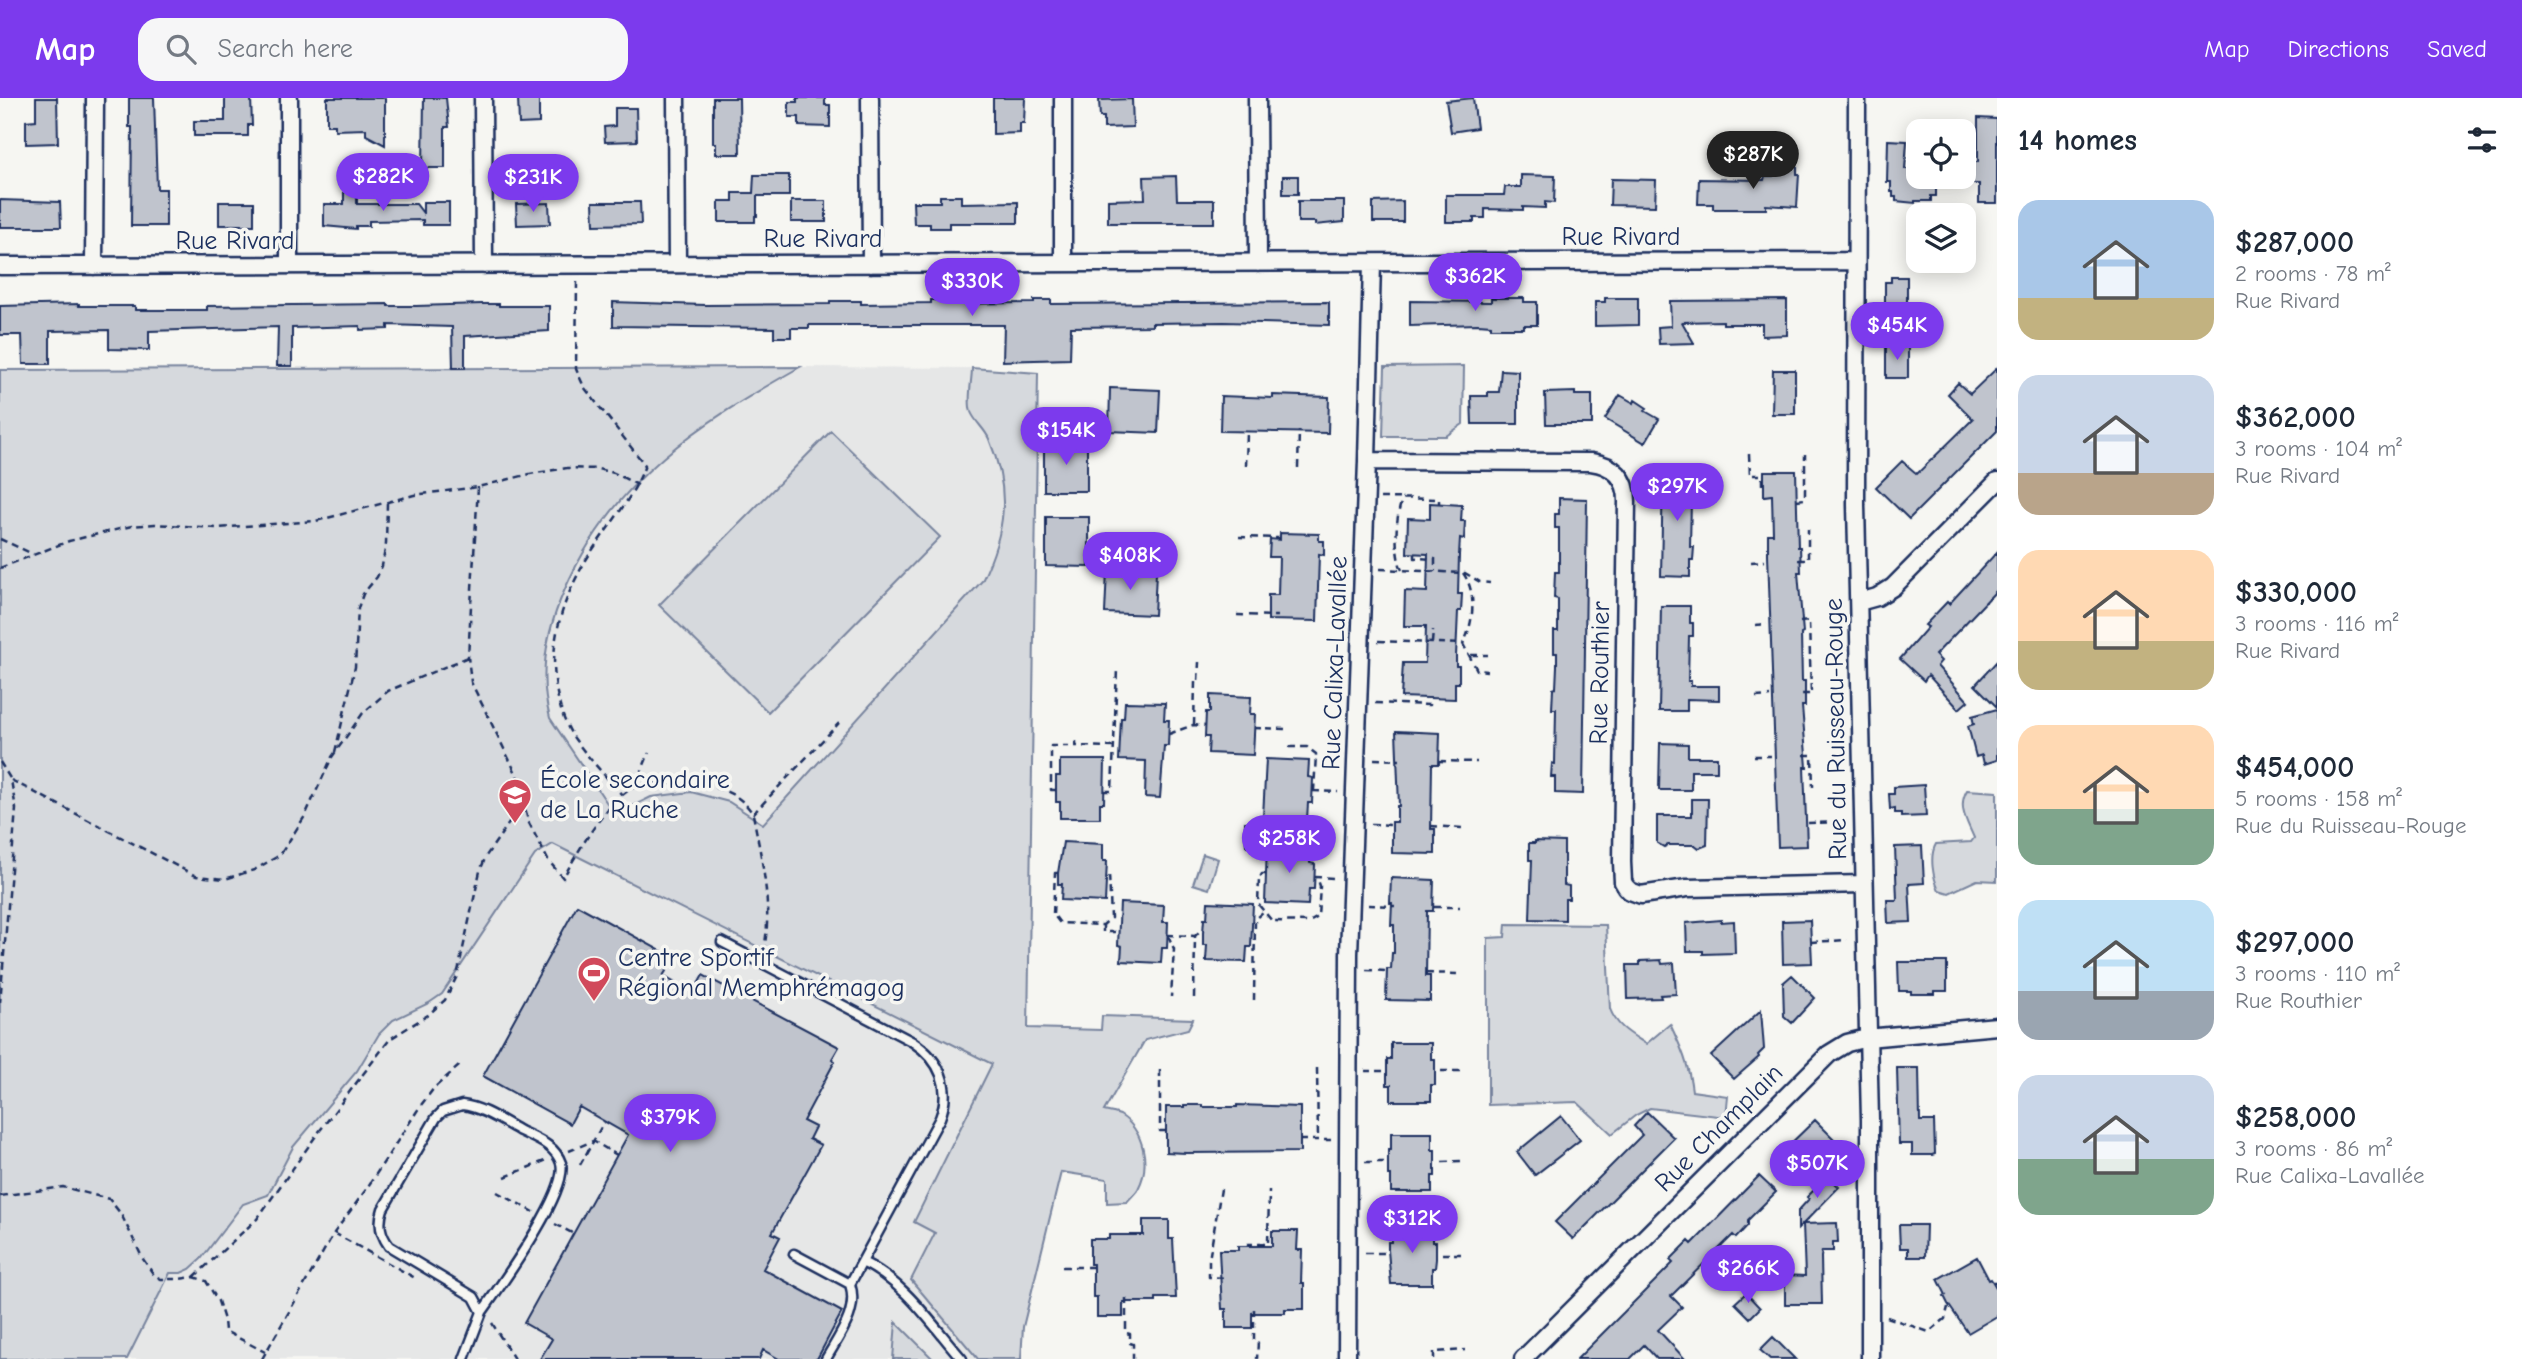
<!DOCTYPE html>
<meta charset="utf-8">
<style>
body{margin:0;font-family:"Comic Neue",sans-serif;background:#f6f6f7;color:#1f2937;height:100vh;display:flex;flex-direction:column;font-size:26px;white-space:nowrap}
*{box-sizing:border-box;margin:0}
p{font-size:23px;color:#747a83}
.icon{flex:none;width:38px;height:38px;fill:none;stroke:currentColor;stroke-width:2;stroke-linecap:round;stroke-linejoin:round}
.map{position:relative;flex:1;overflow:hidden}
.panel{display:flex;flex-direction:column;background:#fff;width:525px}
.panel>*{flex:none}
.controls{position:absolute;left:1906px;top:21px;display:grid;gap:14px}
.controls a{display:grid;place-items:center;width:70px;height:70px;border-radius:14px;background:#fff;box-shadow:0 4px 18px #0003;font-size:35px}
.price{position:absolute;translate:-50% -60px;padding:0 16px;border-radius:24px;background:#7c3aed;color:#fff;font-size:23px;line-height:46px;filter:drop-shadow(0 2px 4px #0008)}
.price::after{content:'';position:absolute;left:50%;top:42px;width:21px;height:16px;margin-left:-10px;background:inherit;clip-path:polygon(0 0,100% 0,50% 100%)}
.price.active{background:#222;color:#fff}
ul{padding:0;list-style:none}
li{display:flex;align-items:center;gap:21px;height:175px;padding:0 21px}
li span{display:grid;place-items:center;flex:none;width:196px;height:140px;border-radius:21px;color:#555}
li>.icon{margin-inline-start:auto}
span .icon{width:84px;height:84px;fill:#fffc;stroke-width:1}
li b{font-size:30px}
h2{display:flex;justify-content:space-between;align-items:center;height:84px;padding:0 21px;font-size:30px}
header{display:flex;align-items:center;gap:42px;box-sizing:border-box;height:98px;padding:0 35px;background:#7c3aed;color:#fff}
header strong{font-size:33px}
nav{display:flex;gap:38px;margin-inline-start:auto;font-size:24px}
.search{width:490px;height:63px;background:#f6f6f7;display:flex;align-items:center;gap:18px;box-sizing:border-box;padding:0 24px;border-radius:21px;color:#747a83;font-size:26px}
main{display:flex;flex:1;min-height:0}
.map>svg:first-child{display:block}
</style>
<header>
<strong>Map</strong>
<div class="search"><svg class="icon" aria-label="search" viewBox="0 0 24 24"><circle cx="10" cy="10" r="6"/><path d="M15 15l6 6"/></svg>Search here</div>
<nav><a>Map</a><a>Directions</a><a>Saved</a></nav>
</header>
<main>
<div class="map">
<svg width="1997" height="1261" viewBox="0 0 1997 1261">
<rect width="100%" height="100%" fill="#f6f6f2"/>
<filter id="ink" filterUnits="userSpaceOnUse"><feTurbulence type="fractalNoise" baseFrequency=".0143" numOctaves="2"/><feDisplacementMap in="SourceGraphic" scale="14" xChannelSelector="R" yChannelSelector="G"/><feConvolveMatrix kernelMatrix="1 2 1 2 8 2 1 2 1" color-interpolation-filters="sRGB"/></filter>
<g filter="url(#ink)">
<path fill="#e6e7e7" d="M800 269 972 270 1038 275 1021 1261H0V272Z"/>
<path fill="#d6d9dd" stroke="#78849e" stroke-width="2" d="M1464 268 1463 326 1446 338H1383L1385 269Z
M800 269C699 326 614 380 565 491 547 531 538 576 550 620L615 717 651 699 691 694 729 704 763 726 982 483C1006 433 1011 393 989 341 985 331 975 324 971 314 967 303 972 282 972 270L1038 275 1028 930 1101 932 1102 918 1193 921 1188 931 1145 942 1104 1013C1109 1014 1115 1015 1120 1017 1144 1032 1151 1067 1138 1091 1135 1096 1130 1100 1127 1104L1107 1105V1081L1061 1074 1023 1229 1021 1261H978L911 1182 935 1135 914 1124 992 966 553 746 535 757 442 896 429 905 393 922 379 936 357 973 293 1049 268 1097 243 1106 201 1161 190 1171 181 1175H170L127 1261H0V272Z
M831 333 940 439 768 614 659 507Z
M1967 692 1997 694V783L1977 782 1949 795 1939 792C1933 780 1929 758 1936 746L1971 744 1974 740C1967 723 1957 709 1967 692Z
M1203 756 1218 761 1209 791 1193 786Z
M1506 826 1606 827 1610 911C1617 929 1631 936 1646 946L1670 926C1681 949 1689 967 1692 993L1728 998 1726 1019 1650 1010 1636 1017 1612 1036 1577 1004 1488 1007V840L1505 839Z
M896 1224 933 1261H893Z"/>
<path fill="#c0c4cd" stroke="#1b2f5e" stroke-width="2" d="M36 0H57L58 45 26 46V23L36 22Z
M129 0H154L157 91H166V128H131L132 29H129Z
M225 0H251L252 27H248V38H194V23H225Z
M327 0H385V47L366 37V31L335 32V27H327Z
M424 0H446L449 29H445V70H423Z
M518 0H539V25L519 26Z
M713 0H739L740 56H716V45H713Z
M797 0H825V7H830V29L799 28V19H789V4H797Z
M993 0H1025L1024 25H1020V35L993 36Z
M1473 0 1477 30 1451 34 1446 3Z
M1132 1 1133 29 1104 30V19H1100L1099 2Z
M615 10H636L637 43 605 44 604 29 615 28Z
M1978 20 1997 21V105H1979V86H1969L1972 64H1978Z
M1888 42 1907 43 1905 71H1918V79H1936V98H1931V103H1915V105L1896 103V99H1893V94H1891V84H1887Z
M1773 64 1797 66V76H1799L1797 109 1766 107V111H1713V106H1698L1699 81 1764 82 1765 78H1773Z
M754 77H789V98H757V118H755V124H719V103H733V95H753Z
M1521 77 1555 78 1554 105 1545 104V110L1523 109V112L1485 111V120H1474V124H1446V97H1504L1505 89H1521Z
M1176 78 1177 102H1214V125H1108V102L1145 101 1144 79Z
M1283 78H1298V96H1283Z
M1611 81 1656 82 1655 108 1610 107Z
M344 94H357V106H416L423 115V104H449V127H423V122L369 123V128H356V131L324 128V106H344Z
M940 98H961V105L1018 104V125H949V130H930V126H914L913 104H940Z
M0 102 60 104 61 129H0Z
M791 103H826V124H791Z
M1298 103H1344V124L1315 127V124H1298Z
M1403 103V124H1373V104Z
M219 104H254V127H219Z
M593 104H640L641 126 594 127Z
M549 105 550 126 517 127 516 106Z
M1891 179H1907V217H1885V184H1891Z
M1491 200H1524V204H1537V227H1524V230H1491V227L1478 226 1410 228V203L1491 204Z
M1605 200H1638V227L1595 228V204H1605Z
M931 202H947V206L1034 205V202H1051V206L1329 204V227L1224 224 1152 225V228L1071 229 1070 261 1003 263 1004 227H809V230H791V239H774V230L613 228V204L705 207 830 206V203H861V206L931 205Z
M1787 202V237L1762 238V226H1723V223L1682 224 1694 245 1659 246 1658 229 1671 228 1670 203Z
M79 206V208H135V212H207V208L388 206V208H416L482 206H499V208H549V233L465 238V270H453L452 229 388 227V231L360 232V228L292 230V268H277L278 229 149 233V252L109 251V232L50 233V266H23L22 237H0V208Z
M1886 247H1908V280H1886Z
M1997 270V333L1909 421 1876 389 1902 363 1917 376 1973 321 1948 296 1958 285 1970 296Z
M1501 272 1518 273V326H1472L1471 298H1488V294H1499Z
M1773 272H1795V316H1772Z
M1110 290 1160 292 1158 335 1109 333Z
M1575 294V297H1592V326H1546L1545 295Z
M1273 297 1329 299 1328 335 1220 333 1221 298 1273 300Z
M1620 297 1634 305 1635 302 1647 310 1645 313 1659 321 1645 345 1605 321Z
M1044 344H1087V393H1044Z
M1663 372H1691V388L1694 389V402H1691L1690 449H1694L1693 462H1690V479L1661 478Z
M1764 373H1796L1798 449H1800L1801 474H1798L1803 535 1801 536 1802 583H1805V608H1802L1807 669H1804L1807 748 1778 749 1768 456V436H1773L1772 397 1764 398Z
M1559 400 1587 401 1583 696 1555 695V679H1551L1552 665 1555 666 1556 611H1552L1553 591 1556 590 1557 568V555H1554V533H1558V501L1554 500 1555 474H1559V430H1555V416H1559Z
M1430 405 1462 407 1461 423H1465L1464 441 1460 440 1459 457 1458 496H1462L1461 513H1458L1456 558V568H1459V585H1455V601L1401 599 1403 565H1425L1426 528H1404L1405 493 1427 494 1428 456 1407 455 1408 420 1430 421Z
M1046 419H1089V469L1046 468Z
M1280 435 1319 436V443H1324V457L1319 456 1317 523 1268 522V497H1278L1279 459H1269L1270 441 1280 442Z
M1997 454V492L1935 557 1941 563 1937 568 1968 603 1959 611 1928 577 1924 583 1900 561 1928 529 1925 527 1947 504 1949 506Z
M1107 472 1156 474 1154 517 1105 515Z
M1661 508H1690V525H1693V538H1689L1688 583H1691V588H1719V602L1687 601V613H1659Z
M1997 563V609L1975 587Z
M1210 597 1251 599 1250 616H1255L1253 657 1208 655 1209 639H1205L1206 614H1210Z
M1125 604 1165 605 1164 622H1169L1168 648H1164L1160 700 1145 699 1146 663 1119 662 1121 620H1124Z
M1997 611V662L1984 666 1982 657 1976 659 1968 628 1974 626 1972 618Z
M1396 633 1440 635 1439 666H1432L1431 731H1435V756L1392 755V724H1397V708H1399Z
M1660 645 1688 646V659H1717V673H1691V692H1659Z
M1266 661 1309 663 1308 679 1313 680 1312 705H1308L1307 721 1263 719Z
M1060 662H1105L1104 705H1100V720H1060V704H1056V678H1060Z
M1924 687 1926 718 1901 719V715H1895V710L1890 711 1889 696H1894V689Z
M1692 701H1708L1707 747 1699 750 1695 747H1668L1664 749 1657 745V718H1692Z
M1245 724H1265V748H1246Z
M1535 743 1564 744V787L1569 788V801H1565V822L1530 821 1532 762H1529V745H1535Z
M1063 744 1103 746V763H1107L1105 804 1061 802 1062 786H1058V775Z
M1267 747 1310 749V765L1315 766 1314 791H1309L1308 807 1265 805Z
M1922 748 1924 785 1909 786 1911 824 1888 825 1887 802H1897L1895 749Z
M1391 780 1434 782 1433 813H1427L1426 878H1430V903L1386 902 1387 871H1391L1392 855H1394V827H1391L1392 805H1390Z
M1208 804 1253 806 1251 849H1247L1246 864 1206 863 1207 847H1203V835L1204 821H1207Z
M1120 805 1164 807 1163 824H1168L1167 850H1162L1161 865 1121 863 1122 848 1118 847Z
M577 807 674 860 663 878 693 895 703 877 839 949 832 961 835 963 803 1023 815 1029 809 1041 821 1047 772 1135 780 1139 763 1171 842 1214 817 1261H779L763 1252 759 1261H540L552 1241 524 1225 628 1037 579 1009 570 1026 483 978Z
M1721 822V824L1734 823 1735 855 1703 856V853H1687L1686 825Z
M1810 822 1812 865 1783 866 1782 823Z
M1661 862 1662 866 1674 865 1676 896 1660 897 1661 900 1628 901 1627 867H1640V863Z
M1898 864H1947V893H1935V896H1911V893H1899Z
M1792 877 1815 900 1792 925 1784 918 1783 885Z
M1761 912 1764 951 1758 957 1759 959 1734 981 1711 958Z
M1391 945H1431V961H1435V987H1431V1003H1391V987H1387V961H1391Z
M1897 970H1919L1920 1023H1934L1935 1056 1932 1057H1912V1046H1899Z
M1184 1007H1203V1009H1237V1007L1300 1009V1054L1186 1055 1166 1054V1009H1184Z
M1647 1014 1674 1040 1573 1141 1555 1124 1642 1037 1634 1028Z
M1561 1018 1580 1042 1535 1077 1517 1054Z
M1815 1022 1836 1043 1824 1056 1817 1049 1797 1070 1781 1055Z
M1391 1035H1432V1052H1435V1078H1432V1094H1391V1077H1388V1052H1391Z
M1759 1078 1776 1094 1748 1122V1127L1736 1140 1733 1137 1671 1198 1682 1209 1658 1232 1685 1261H1657L1644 1247 1630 1261H1577L1673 1165 1670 1162 1689 1143 1692 1146Z
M1828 1078 1839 1089 1798 1131V1113L1809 1101 1807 1099Z
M1143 1122H1169V1141H1173L1176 1200H1156V1204H1123V1219H1097V1199H1093V1166H1090V1141H1109V1137H1143Z
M1837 1125 1838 1144H1833V1153H1822L1821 1159 1822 1206H1785V1177L1805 1178 1803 1126Z
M1899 1127H1926L1925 1159H1908V1150H1900Z
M1391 1128H1432V1144H1436V1161L1435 1170H1432V1186H1391L1388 1152V1144H1391Z
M1272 1133H1298L1297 1152H1302L1301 1185H1304V1211H1285V1215H1252V1230H1226V1211H1222L1219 1152H1238V1148H1272Z
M1977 1159 1989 1182 1991 1181 1997 1191V1218L1968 1235 1948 1206 1944 1198 1946 1197 1938 1181Z
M1746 1195 1760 1210 1750 1220 1735 1205Z
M1773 1239 1795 1261H1770L1760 1252Z"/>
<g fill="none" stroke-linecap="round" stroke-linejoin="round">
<defs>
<path id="lane" d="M722 844 913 944C940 962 952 989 940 1020L850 1186 794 1156
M462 1007C482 1009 502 1023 520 1033 536 1041 555 1047 561 1065 569 1094 500 1188 482 1214L474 1199 389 1148C380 1136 378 1125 383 1111L436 1020 443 1013Z
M862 1164C904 1183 933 1228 962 1261
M464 1261 482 1214
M826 1261C839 1238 859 1213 850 1186"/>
<path id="street" d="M289 0V167
M483 0 484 167
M676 0 677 166
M870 0 871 166
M1063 0V165
M1257 0 1258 165
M1857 0 1856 407 1870 1022V1261
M0 168 1856 163
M94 168 95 0
M1367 363 1591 364C1614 367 1627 380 1627 403L1622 764 1623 784 1626 789 1630 793 1641 797 1687 790 1864 786
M1859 504 1877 499 1893 489 1997 384
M1347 1261 1349 856 1367 363 1372 165
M1523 1261 1829 956 1847 945 1867 940 1997 928"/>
</defs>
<use href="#lane" stroke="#1b2f5e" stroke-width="13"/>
<use href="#street" stroke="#1b2f5e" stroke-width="21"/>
<path stroke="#1b2f5e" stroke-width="2.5" stroke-dasharray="7 5" stroke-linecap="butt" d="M577 184 576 271 584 289 645 367C632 403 606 430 586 462 560 506 547 550 558 600 561 614 566 628 574 640 588 660 606 678 622 697
M1749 356 1750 377H1762V391H1764
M1246 368 1247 334
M1298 370 1299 333
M478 389 468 559 471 584 517 677 528 723 548 762 563 780C578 754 609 697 638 688 655 683 675 686 692 687 717 688 739 694 753 716 761 760 773 806 764 851
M1380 400 1439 401V406
M1797 402 1805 401V356
M1239 439 1280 440
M0 441 33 456
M1415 455V460L1435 461
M1435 460V474
M1798 462H1808V431
M1751 464 1765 463
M0 470 69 443 132 428 155 426 216 430 316 423 414 397 478 389 530 376 567 370 598 371 614 375 638 387
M1380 471 1465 475 1480 484 1490 485
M1402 472C1394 456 1395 416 1403 400
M1463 475C1477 494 1474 525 1463 546
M1237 517 1278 518
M1800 524 1809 523 1811 596H1802
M1755 527 1767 526
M1378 543 1463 546 1477 572 1487 573
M1432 545 1433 532
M1471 557H1488
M1756 599 1770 598
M1375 605 1429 607V605
M1194 627 1195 584H1198L1199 564
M1254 630 1289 631
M1169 636 1193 627 1206 628
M1076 643V648L1114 649
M1289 649H1307L1316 656 1314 693
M335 654 355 569 358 510 363 496 377 479 382 468 386 446 387 405
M1804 657H1812L1813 689
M1754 658H1771
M1374 661 1400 662
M1439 663 1477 664
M0 664 11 682 16 711 0 905
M11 682 196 778 225 781 254 772 280 757 305 718 332 659 363 615 388 593 468 559
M635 689 649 655
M1056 692H1051V648H1076
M1104 693H1112L1117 571
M1313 693 1338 694
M753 716 839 625
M1808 725 1844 724
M1371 726 1392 727
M1431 728 1463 730
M1058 775H1055L1053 816 1060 825 1103 827 1111 820 1109 776H1107
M1266 776H1262L1259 781 1258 806 1272 823 1309 824 1318 819 1320 788 1317 779
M1314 779 1335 780
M1368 807 1395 808
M1434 809H1460
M1103 827V834H1119
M1167 837 1195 838
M1168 837 1174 851 1171 899
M1811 844 1847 842
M1366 872 1387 873
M1426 875 1457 876
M1194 900 1195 838 1199 834 1203 835
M1254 902 1255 821 1264 813
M1317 970 1318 1042
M1160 972V1033H1166
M1365 973H1383
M1441 973H1461
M1300 1042H1331
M569 1053 593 1043 617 1057
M1365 1064H1384
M1442 1064 1461 1063
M580 1067 604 1024
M505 1079 547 1062
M1221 1091 1209 1162V1179L1226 1180
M497 1094 534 1114
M0 1098 63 1089 109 1101 121 1116 143 1161 154 1177 161 1181H179L194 1179 206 1183 218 1203 224 1222 225 1233 265 1254
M555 1126 574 1136
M334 1135 417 1181
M1248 1148V1146H1268L1269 1092
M1365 1155H1384
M1442 1156H1461
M1062 1169H1097
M194 1179 257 1121 318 1035 390 941 428 917 445 902 457 878 480 773 486 758 523 705
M1993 1184H1997
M1126 1200V1235L1130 1236V1245L1133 1246V1261
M1254 1211V1242L1258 1244 1257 1261
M1887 1219 1929 1234 1945 1221 1948 1209
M492 1225 514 1261
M262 1261 334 1135 365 1093 421 1007 434 990 460 967
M1434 1261V1254L1465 1252"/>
<use href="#lane" stroke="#f6f6f2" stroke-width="8"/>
<use href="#street" stroke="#f6f6f2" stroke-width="16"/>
</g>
</g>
<defs>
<symbol id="school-pin" viewBox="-11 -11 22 30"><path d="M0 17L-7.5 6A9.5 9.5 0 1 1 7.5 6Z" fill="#d1495b" stroke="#f6f6f2"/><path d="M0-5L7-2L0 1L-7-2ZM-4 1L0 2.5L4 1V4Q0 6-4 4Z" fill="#fff"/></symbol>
<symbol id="stadium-pin" viewBox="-11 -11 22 30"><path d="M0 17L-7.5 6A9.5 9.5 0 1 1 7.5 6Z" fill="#d1495b" stroke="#f6f6f2"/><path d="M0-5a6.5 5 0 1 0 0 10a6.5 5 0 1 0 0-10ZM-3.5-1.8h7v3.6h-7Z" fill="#fff"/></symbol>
</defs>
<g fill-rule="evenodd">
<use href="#school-pin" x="496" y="678" width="38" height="52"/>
<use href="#stadium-pin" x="575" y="856" width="38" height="52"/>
</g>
<g text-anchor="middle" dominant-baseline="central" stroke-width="7" stroke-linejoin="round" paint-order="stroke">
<g font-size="26" fill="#1b2f5e" stroke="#f6f6f2">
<text x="1621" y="139">Rue Rivard</text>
<text x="823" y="141">Rue Rivard</text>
<text x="235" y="143">Rue Rivard</text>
<text transform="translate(1335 565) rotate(-88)">Rue Calixa-Lavallée</text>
<text transform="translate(1600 575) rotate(-89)">Rue Routhier</text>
<text transform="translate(1836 631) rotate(-91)">Rue du Ruisseau-Rouge</text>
<text transform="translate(1719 1030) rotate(-45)">Rue Champlain</text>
</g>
<g font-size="26" fill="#1b2f5e" stroke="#f6f6f2" text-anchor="start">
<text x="540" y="682">École secondaire<tspan x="540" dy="30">de La Ruche</tspan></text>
<text x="618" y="860">Centre Sportif<tspan x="618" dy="30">Régional Memphrémagog</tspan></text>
</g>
</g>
</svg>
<div class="controls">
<a><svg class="icon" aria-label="locate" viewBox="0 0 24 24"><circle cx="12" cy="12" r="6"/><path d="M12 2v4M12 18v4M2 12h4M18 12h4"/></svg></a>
<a><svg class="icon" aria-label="layers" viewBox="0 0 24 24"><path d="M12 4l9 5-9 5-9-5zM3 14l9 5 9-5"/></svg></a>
</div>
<b class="price active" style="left:1753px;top:93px">$287K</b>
<b class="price" style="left:383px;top:115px">$282K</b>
<b class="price" style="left:533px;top:116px">$231K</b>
<b class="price" style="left:1475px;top:215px">$362K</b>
<b class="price" style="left:972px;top:220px">$330K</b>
<b class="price" style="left:1897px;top:264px">$454K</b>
<b class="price" style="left:1066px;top:369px">$154K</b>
<b class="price" style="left:1677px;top:425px">$297K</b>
<b class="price" style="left:1130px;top:494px">$408K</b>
<b class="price" style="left:1289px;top:777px">$258K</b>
<b class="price" style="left:670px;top:1056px">$379K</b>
<b class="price" style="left:1817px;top:1102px">$507K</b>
<b class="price" style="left:1412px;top:1157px">$312K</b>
<b class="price" style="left:1748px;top:1207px">$266K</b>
</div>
<section class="panel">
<h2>14 homes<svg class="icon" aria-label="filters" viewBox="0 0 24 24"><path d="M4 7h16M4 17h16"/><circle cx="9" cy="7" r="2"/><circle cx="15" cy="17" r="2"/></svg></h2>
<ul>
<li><span style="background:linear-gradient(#a9c7e8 70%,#c2b280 0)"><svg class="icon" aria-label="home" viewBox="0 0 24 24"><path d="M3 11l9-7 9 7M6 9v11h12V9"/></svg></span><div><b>$287,000</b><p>2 rooms · 78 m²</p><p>Rue Rivard</p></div></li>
<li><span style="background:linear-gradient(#c9d6e8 70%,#b9a48a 0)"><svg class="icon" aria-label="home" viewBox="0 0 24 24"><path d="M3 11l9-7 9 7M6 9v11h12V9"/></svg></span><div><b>$362,000</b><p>3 rooms · 104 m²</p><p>Rue Rivard</p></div></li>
<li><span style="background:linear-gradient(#ffd9b3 65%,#c2b280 0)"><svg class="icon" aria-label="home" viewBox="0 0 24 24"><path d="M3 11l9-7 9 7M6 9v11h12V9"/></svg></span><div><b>$330,000</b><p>3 rooms · 116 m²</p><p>Rue Rivard</p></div></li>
<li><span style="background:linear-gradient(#ffd9b3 60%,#7fa58c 0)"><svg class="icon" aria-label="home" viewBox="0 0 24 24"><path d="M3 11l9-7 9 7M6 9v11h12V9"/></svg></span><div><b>$454,000</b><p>5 rooms · 158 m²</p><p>Rue du Ruisseau-Rouge</p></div></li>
<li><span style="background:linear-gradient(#bfe0f5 65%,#9aa5b1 0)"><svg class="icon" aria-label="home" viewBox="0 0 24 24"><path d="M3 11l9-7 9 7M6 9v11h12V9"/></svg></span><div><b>$297,000</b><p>3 rooms · 110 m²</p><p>Rue Routhier</p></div></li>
<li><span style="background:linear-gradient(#c9d6e8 60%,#7fa58c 0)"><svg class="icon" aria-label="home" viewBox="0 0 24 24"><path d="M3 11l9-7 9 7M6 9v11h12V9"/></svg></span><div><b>$258,000</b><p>3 rooms · 86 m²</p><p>Rue Calixa-Lavallée</p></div></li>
</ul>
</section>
</main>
